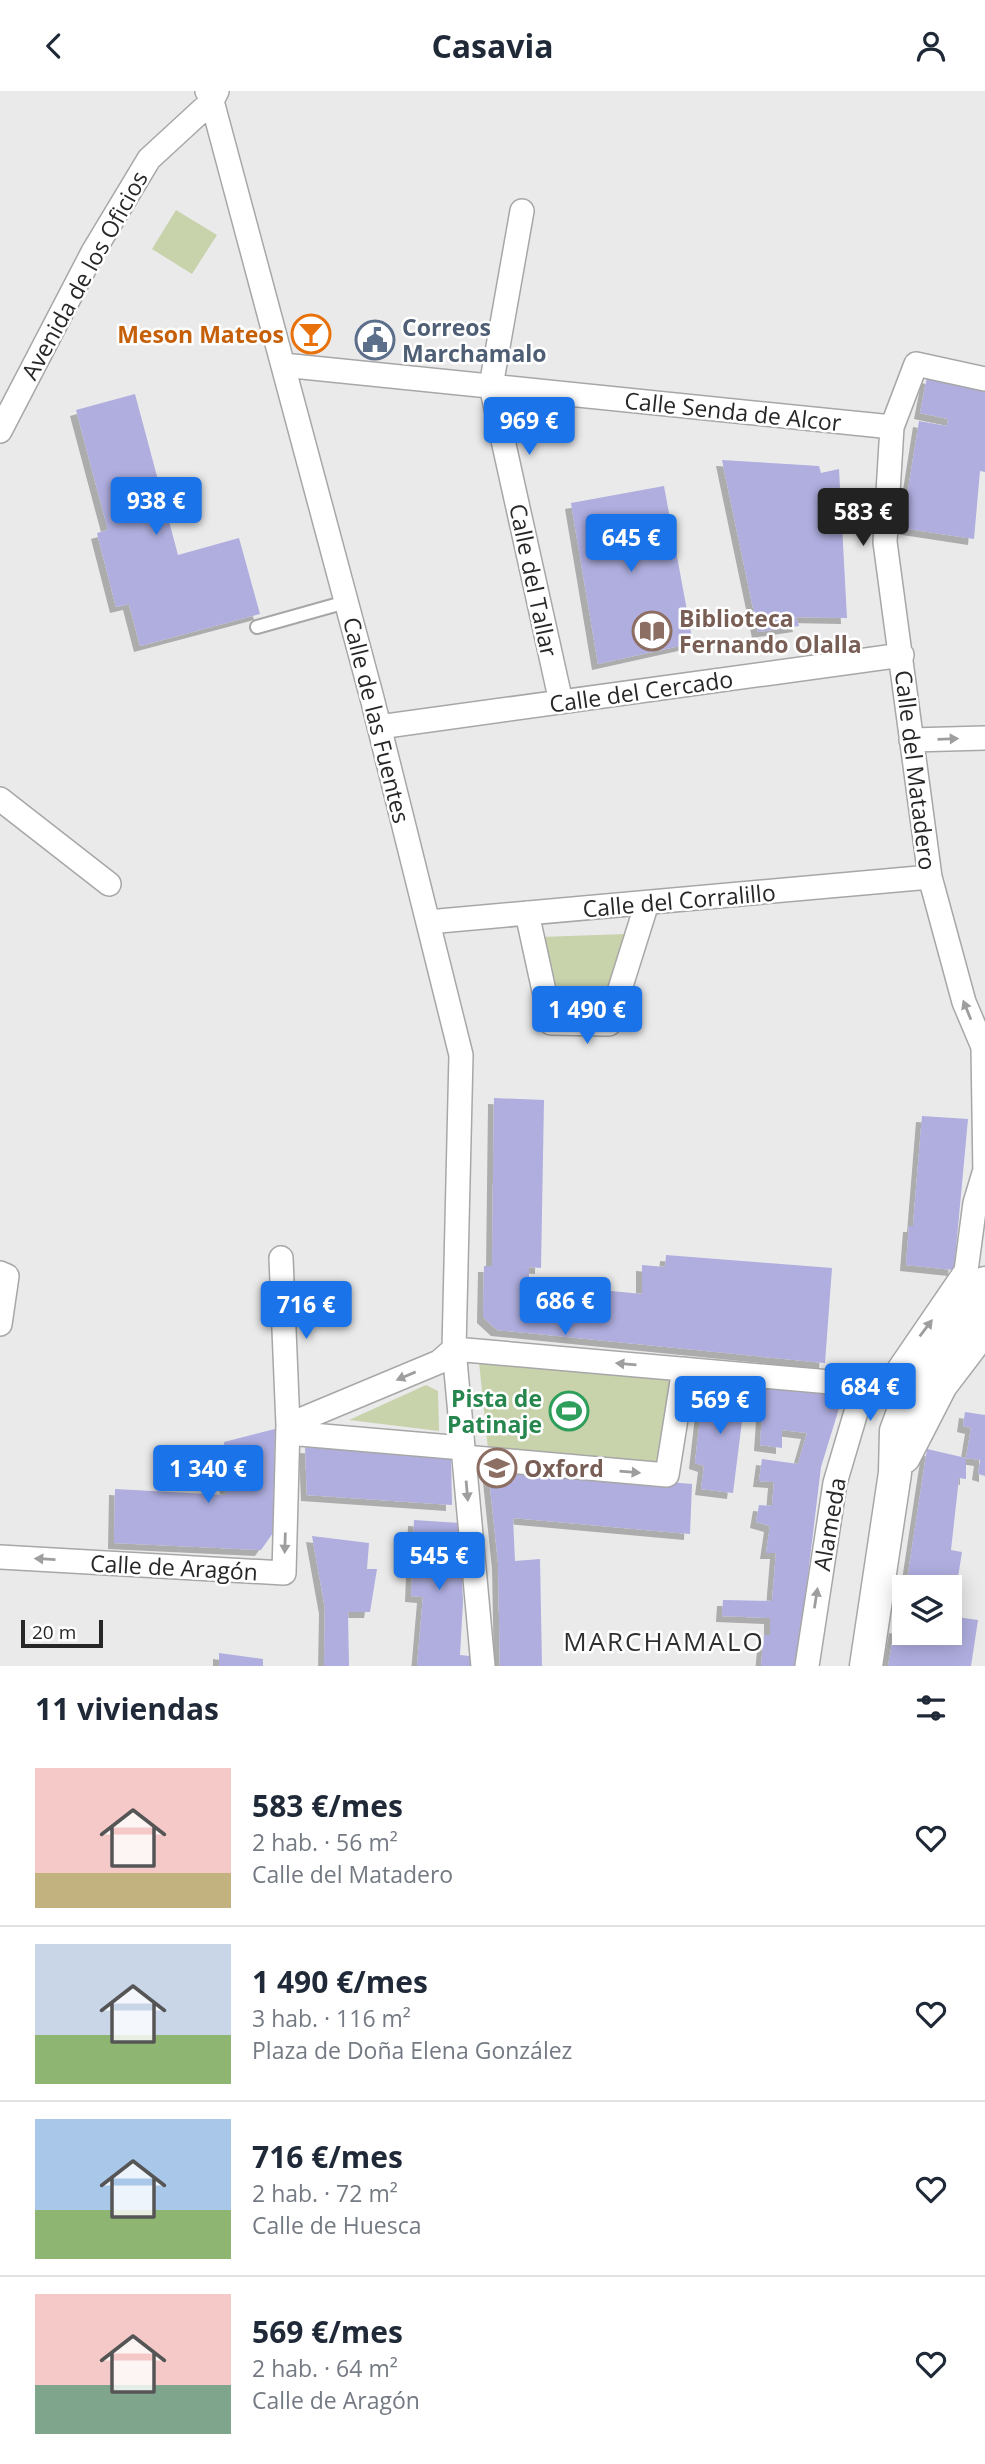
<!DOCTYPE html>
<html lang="es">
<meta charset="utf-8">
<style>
body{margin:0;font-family:"Open Sans",sans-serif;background:#f2f2f3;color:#1f2937;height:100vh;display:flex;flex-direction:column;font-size:26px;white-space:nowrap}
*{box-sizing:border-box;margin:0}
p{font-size:23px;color:#747a83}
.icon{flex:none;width:38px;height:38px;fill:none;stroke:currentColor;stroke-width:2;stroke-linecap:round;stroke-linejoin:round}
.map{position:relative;height:1575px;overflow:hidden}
.details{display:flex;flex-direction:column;background:#fff;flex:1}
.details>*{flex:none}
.fabs{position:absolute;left:892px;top:1484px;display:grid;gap:14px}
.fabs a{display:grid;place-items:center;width:70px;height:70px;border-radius:0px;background:#fff;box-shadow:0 4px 18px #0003;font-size:35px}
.scale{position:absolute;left:21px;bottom:18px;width:82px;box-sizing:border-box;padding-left:7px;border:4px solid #272727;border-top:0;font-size:19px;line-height:24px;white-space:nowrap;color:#272727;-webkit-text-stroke:5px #fff;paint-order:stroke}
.price{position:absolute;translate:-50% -60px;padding:0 16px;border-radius:7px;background:#1a73e8;color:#fff;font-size:23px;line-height:46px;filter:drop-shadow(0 2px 4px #0008)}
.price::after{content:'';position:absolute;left:50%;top:42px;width:21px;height:16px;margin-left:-10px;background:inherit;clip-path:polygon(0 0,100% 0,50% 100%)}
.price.on{background:#222;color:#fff}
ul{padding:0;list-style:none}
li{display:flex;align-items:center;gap:21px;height:175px;padding:0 35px}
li+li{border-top:2px solid #e0e1e3}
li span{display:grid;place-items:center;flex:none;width:196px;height:140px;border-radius:0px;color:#555}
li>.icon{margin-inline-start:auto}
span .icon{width:84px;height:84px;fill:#fffc;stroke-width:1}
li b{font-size:30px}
h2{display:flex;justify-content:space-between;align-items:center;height:84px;padding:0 35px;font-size:30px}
header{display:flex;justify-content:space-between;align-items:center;height:91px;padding:0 35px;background:#fff;font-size:32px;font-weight:700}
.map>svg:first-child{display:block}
</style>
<header><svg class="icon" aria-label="back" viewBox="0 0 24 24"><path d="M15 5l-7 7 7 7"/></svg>Casavia<svg class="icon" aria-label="person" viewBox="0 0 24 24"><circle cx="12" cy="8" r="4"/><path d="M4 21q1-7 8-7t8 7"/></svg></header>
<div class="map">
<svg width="985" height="1575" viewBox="0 0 985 1575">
<defs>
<filter id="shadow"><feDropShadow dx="-6" dy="6" stdDeviation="0" flood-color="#0004"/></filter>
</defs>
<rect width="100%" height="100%" fill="#eaeaeb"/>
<path fill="#c8d2ab" d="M176 119 217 144 192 183 152 158Z
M626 843 602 921H560L541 846Z
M479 1271 673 1285 661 1373 488 1358Z
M426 1294 438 1300 439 1340 349 1329Z"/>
<path fill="#afaedf" filter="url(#shadow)" d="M927 286 985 297V381L980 380 974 448 902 437 919 330 947 335 948 328 920 322Z
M135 303 178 464 239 447 260 523 140 555 129 513 116 516 97 442 108 439 76 319Z
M722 369 819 375 821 382 839 378 847 527 796 526 799 535 758 541Z
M664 395 693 552 598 573 571 412Z
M494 1007 544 1009 541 1177 529 1176V1192L642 1203V1174L665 1176 666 1164 832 1177 825 1272 497 1239 483 1226 484 1175H492Z
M922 1025 968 1028 954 1179 906 1174 909 1135H913Z
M704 1293 746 1298 733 1402 701 1398 704 1375 695 1372Z
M764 1295 844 1301 821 1376 797 1575H761L764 1544H770V1527L722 1525 723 1509 772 1510 776 1462H766L770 1435 756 1431 759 1414 772 1415 774 1391 759 1390 762 1368 798 1373 807 1342 782 1339V1357L760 1354Z
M965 1321 985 1324V1385L978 1383 980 1369 966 1367V1388L959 1387 951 1459 962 1461 952 1524 950 1496H906L927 1358 966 1367 971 1337 963 1335Z
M275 1338 273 1442 261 1459 114 1452 115 1398 226 1404 224 1351Z
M305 1356 451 1366 452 1414 307 1404Z
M488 1376 692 1393 690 1443 513 1427 515 1470 540 1468 542 1575H500L498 1471Z
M414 1429 460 1432 463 1511 460 1564 470 1565V1575H417L423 1506 411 1505Z
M312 1445 369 1452 367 1478H377L370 1521H348L349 1575H324L325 1517Z
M950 1525 978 1529 971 1575H888L895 1536 905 1538V1542H950Z
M219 1562 263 1568V1575H219Z"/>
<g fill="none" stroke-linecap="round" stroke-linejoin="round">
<defs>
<path id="service" d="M257 536 346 511"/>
<path id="minor" d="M207 0 212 10 372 607 461 964 454 1258 483 1575
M522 120 491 295 561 611
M283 274 892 336
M985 288 916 273 892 336 885 451 930 786 964 911 983 956 985 1085
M0 340 93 161 149 68 212 10 217 0
M379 636 902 564
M911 649 985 647
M0 708 109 793
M527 822 551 932 609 933 647 812
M428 831 930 786
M0 1182 7 1185 0 1233
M888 1294 966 1180 975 1112 984 1082
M288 1334 439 1271 454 1258 864 1294H927
M288 1342 463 1357
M464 1366 667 1384 684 1278
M0 1466 284 1482 288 1334 281 1167
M807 1575 835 1392 864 1294"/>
<path id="secondary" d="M904 1366 941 1294 985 1236
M866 1575 895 1382 896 1340 913 1294 985 1192"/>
</defs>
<use href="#service" stroke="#a7a7a8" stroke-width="16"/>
<use href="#minor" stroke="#a7a7a8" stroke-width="26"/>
<use href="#secondary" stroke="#a7a7a8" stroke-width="35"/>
<use href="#service" stroke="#fff" stroke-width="12"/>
<use href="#minor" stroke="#fff" stroke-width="23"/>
<use href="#secondary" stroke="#fff" stroke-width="32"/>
</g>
<defs><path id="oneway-solid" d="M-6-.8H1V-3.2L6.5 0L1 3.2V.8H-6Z" transform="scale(1.75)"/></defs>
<g fill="#9e9e9e">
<use href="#oneway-solid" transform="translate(948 648) rotate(-2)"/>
<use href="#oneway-solid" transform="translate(967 919) rotate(-112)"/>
<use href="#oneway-solid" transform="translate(926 1237) rotate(-53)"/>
<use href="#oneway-solid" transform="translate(626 1273) rotate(-175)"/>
<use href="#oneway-solid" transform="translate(406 1285) rotate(157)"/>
<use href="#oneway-solid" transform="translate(630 1381) rotate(5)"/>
<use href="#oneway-solid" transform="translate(467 1400) rotate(85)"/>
<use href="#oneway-solid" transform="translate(285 1452) rotate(92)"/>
<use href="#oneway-solid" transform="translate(45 1468) rotate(-177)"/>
<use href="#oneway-solid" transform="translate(816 1507) rotate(-81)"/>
</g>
<defs>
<symbol id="bar-ring" viewBox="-11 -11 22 22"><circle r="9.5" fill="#fff" stroke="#e8710a" stroke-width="1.5"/><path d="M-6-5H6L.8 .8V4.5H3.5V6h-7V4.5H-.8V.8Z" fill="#e8710a"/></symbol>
<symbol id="civic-ring" viewBox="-11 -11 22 22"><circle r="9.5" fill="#fff" stroke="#5c6f8a" stroke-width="1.5"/><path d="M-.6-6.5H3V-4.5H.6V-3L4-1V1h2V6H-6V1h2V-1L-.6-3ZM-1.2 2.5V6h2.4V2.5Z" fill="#5c6f8a"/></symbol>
<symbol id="library-ring" viewBox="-11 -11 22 22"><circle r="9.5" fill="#fff" stroke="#8d6e63" stroke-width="1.5"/><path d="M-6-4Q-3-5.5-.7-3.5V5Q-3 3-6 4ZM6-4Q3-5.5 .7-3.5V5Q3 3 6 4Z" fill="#8d6e63"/></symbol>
<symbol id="stadium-ring" viewBox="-11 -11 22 22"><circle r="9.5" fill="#fff" stroke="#2e9e5b" stroke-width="1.5"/><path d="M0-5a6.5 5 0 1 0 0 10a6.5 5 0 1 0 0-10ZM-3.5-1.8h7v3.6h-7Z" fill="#2e9e5b"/></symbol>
<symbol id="school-ring" viewBox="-11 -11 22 22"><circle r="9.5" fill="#fff" stroke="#8d6e63" stroke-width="1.5"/><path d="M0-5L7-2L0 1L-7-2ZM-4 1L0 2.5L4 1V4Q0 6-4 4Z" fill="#8d6e63"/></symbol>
</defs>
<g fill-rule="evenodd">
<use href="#bar-ring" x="289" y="221" width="44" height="44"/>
<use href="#civic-ring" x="353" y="227" width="44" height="44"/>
<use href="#library-ring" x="630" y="518" width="44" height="44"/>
<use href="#stadium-ring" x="547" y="1298" width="44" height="44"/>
<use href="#school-ring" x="475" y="1355" width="44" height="44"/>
</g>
<g text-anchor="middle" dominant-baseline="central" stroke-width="5" stroke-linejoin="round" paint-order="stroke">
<g font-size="23" fill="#272727" stroke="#fff">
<text transform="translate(84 184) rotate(-61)">Avenida de los Oficios</text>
<text transform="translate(733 320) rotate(6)">Calle Senda de Alcor</text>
<text transform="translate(534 489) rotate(78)">Calle del Tallar</text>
<text transform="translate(641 600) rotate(-8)">Calle del Cercado</text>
<text transform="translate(377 629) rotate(76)">Calle de las Fuentes</text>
<text transform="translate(916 679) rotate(83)">Calle del Matadero</text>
<text transform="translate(679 809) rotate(-5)">Calle del Corralillo</text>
<text transform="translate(829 1433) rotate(-80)">Alameda</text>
<text transform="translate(174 1476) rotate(3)">Calle de Aragón</text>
</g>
<g font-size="23" font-weight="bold" fill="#4e5e75" stroke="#fff" text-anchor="start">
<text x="402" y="236">Correos<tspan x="402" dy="26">Marchamalo</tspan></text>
</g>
<g font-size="23" font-weight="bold" fill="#c56008" stroke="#fff" text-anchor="end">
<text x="284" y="243">Meson Mateos</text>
</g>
<g font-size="23" font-weight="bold" fill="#785e54" stroke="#fff" text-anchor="start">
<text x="679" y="527">Biblioteca<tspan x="679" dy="26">Fernando Olalla</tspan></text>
<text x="524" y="1377">Oxford</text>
</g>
<g font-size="23" font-weight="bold" fill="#27864d" stroke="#fff" text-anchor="end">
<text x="542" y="1307">Pista de<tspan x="542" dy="26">Patinaje</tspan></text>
</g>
<g font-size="26" letter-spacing="2" fill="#2f2f30" stroke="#fff">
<text x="664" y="1550">MARCHAMALO</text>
</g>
</g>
</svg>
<div class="fabs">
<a><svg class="icon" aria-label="layers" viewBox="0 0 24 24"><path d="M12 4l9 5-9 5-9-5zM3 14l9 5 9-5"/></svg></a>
</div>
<div class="scale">20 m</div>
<b class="price" style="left:529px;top:366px">969 €</b>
<b class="price" style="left:156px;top:446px">938 €</b>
<b class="price on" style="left:863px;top:457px">583 €</b>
<b class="price" style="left:631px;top:483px">645 €</b>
<b class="price" style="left:587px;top:955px">1 490 €</b>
<b class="price" style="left:565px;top:1246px">686 €</b>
<b class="price" style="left:306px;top:1250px">716 €</b>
<b class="price" style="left:870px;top:1332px">684 €</b>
<b class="price" style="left:720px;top:1345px">569 €</b>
<b class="price" style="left:208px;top:1414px">1 340 €</b>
<b class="price" style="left:439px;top:1501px">545 €</b>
</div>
<section class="details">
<h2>11 viviendas<svg class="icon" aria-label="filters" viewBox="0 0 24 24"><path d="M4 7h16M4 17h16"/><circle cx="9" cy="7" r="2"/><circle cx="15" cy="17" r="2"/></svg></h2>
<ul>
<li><span style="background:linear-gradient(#f6c9c9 75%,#c2b280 0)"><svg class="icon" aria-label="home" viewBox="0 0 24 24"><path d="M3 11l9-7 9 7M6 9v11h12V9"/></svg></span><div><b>583 €/mes</b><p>2 hab. · 56 m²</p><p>Calle del Matadero</p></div><svg class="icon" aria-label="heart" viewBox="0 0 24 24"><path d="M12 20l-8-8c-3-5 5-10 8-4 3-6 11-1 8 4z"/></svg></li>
<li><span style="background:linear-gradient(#c9d6e8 65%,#8fb573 0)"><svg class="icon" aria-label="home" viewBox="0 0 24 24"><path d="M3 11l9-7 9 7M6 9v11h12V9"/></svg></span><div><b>1 490 €/mes</b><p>3 hab. · 116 m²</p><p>Plaza de Doña Elena González</p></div><svg class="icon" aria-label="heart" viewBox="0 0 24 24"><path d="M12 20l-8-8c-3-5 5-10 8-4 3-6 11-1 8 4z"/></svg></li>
<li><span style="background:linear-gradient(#a9c7e8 65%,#8fb573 0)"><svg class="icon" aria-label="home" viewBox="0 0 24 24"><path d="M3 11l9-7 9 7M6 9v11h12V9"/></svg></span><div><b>716 €/mes</b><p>2 hab. · 72 m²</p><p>Calle de Huesca</p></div><svg class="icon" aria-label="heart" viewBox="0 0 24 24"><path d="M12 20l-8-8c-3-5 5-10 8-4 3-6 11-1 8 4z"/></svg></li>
<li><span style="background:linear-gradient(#f6c9c9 65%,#7fa58c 0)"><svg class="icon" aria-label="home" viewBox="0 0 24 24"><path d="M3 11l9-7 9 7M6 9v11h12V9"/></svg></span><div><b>569 €/mes</b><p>2 hab. · 64 m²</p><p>Calle de Aragón</p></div><svg class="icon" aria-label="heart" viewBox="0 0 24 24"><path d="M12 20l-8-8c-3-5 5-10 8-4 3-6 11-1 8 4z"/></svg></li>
</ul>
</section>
